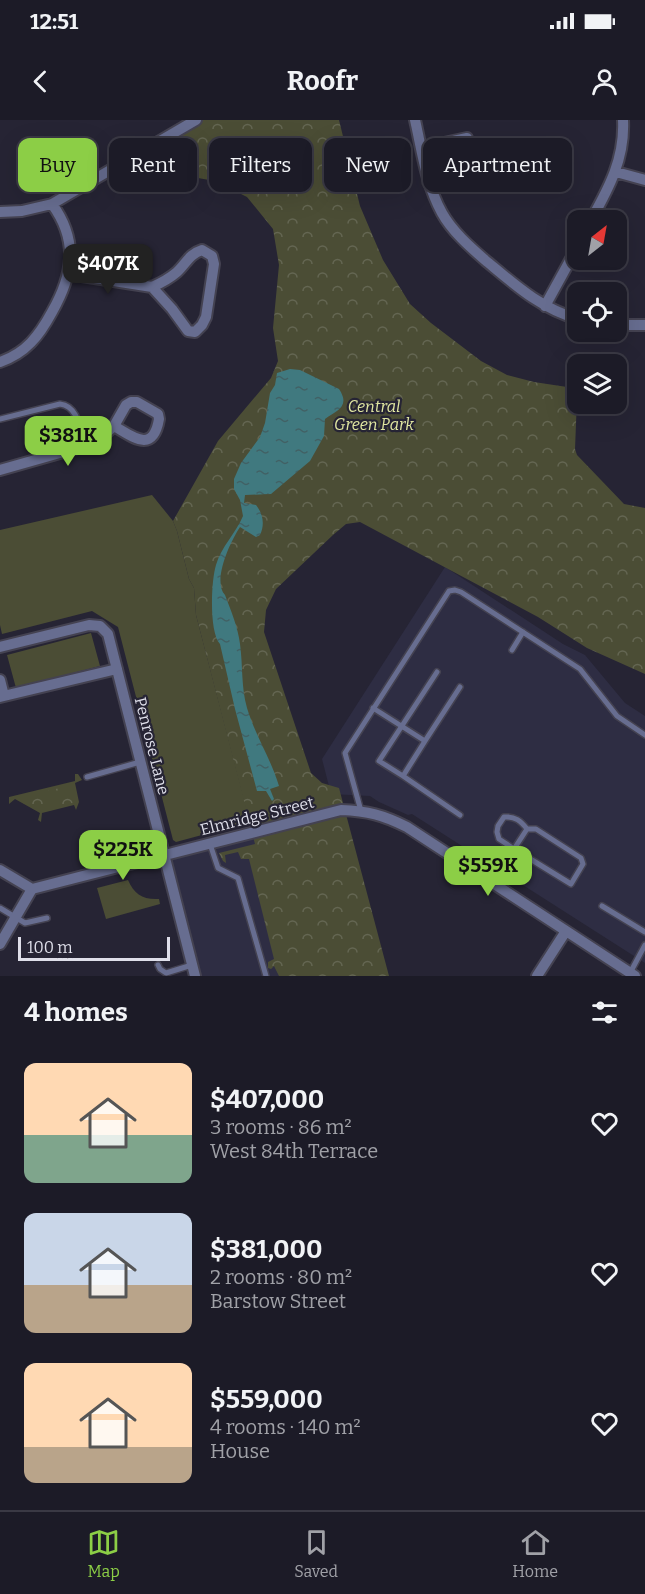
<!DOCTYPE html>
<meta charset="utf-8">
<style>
body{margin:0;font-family:Bitter,serif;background:#25242f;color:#f1f3f6;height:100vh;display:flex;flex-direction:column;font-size:22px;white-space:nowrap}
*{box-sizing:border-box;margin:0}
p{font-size:20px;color:#a0a1a7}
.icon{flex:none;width:33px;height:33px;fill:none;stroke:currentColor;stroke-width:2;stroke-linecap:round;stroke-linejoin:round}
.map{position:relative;height:856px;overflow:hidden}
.drawer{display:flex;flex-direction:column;background:#1c1b27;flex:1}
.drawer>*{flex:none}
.banner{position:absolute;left:18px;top:18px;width:609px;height:54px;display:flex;gap:12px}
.needle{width:39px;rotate:31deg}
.controls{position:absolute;left:567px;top:90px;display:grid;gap:12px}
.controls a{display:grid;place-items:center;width:60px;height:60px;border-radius:12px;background:#1c1b27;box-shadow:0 6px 24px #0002,0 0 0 2px #3a3944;font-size:30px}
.scale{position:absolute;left:18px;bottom:15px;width:152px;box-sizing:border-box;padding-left:6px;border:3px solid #dfdfea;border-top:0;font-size:16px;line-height:21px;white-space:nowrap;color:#dfdfea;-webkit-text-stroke:4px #262434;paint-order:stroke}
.price{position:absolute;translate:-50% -51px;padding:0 14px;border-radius:12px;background:#8cce46;color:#111;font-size:20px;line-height:39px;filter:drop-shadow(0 2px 3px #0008)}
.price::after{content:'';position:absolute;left:50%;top:36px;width:18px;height:14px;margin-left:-9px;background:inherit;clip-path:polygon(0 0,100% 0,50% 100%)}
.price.on{background:#222;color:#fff}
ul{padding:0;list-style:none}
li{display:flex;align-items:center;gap:18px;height:150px;padding:0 24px}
li span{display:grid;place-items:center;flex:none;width:168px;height:120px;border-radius:12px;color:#555}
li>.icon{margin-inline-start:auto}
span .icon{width:72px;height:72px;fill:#fffc;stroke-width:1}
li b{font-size:26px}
h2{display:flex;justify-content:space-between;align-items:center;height:72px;padding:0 24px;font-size:26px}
.pill{padding:0 21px;border-radius:12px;background:#1c1b27;box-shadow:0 6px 24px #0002,0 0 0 2px #3a3944;font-size:21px;line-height:54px}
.pill.on{background:#8cce46;color:#111}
.status{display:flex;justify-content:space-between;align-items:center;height:42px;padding:0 30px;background:#1c1b27;direction:ltr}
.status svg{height:16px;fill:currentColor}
header{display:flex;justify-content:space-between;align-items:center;height:78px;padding:0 24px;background:#1c1b27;font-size:27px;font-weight:700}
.tab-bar{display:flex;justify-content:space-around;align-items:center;height:84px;border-top:2px solid #3a3944;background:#1c1b27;font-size:16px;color:#a0a1a7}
.tab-bar a{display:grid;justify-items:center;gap:3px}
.tab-bar .on{color:#8cce46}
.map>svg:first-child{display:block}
</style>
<div class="status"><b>12:51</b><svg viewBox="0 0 49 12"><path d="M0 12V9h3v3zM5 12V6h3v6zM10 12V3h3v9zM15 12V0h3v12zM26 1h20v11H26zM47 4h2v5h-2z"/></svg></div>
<header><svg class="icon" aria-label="back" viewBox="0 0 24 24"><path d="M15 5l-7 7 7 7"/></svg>Roofr<svg class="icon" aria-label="person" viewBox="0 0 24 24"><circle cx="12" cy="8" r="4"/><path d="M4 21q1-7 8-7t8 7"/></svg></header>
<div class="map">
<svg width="645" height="856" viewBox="0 0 645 856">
<defs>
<pattern id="park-crowns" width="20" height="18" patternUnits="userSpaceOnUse" patternTransform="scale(1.5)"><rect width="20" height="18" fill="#4b4d35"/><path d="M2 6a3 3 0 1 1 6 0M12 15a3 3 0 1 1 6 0" fill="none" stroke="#646652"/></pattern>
<pattern id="water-ripples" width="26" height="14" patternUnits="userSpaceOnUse" patternTransform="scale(1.5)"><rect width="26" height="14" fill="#40797f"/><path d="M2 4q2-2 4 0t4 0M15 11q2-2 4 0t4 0" fill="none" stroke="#416165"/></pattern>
</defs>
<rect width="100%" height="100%" fill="#262434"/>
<path fill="#2e2d43" d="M445 447 563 524 585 535 625 583 645 596V843L412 694 408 695 379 682 370 676 331 674 322 639Z
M254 713 289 856H194L166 737Z"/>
<path fill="#4b4d35" d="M152 375 173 401 177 411 189 459 194 468 196 495 250 702 176 722 173 720 118 507 92 491 2 514 0 505V410Z
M91 513 100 546 16 568 7 535Z
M75 654H78L82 660 75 663 79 682 76 690 74 685 42 693 41 702 38 700 40 693 15 679 9 684V677L75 661Z
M128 760C134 774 143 780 159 779L160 784 106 799 97 768Z"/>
<path fill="url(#park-crowns)" d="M196 0H339L360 86 383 140 410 184 431 203 481 241 507 255 534 262 567 267 577 278 575 329 577 335 624 384 645 388V554L587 528 538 497 360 402 346 404 333 415 276 469 266 490 264 512 311 653 322 663 339 668 389 856H279L274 846 271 849 268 848V842L274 839 249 739H241L238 732 225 735 226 743 223 741 219 733 255 724 196 495 194 468 189 459 177 411 173 401 218 321 271 258 278 241 273 208 279 145 273 109 247 77 215 61 181 55 161 20Z
M72 665 76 682 41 690 19 678Z"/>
<path fill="url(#water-ripples)" d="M290 249 300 250 339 269C351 287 336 291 325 299L324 316 310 341 271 374 245 375 244 383 256 385C263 394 265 404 260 415L256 417 240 407C230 422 212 461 225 475 231 491 238 507 240 524 243 546 241 567 247 588 255 615 271 639 279 666L270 669 274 679 272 681 266 671H257L235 589 220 524C209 512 211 461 216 445 221 427 236 413 243 396L240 380 234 369V359L241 343 260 317 265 303 270 273 275 265 277 253Z"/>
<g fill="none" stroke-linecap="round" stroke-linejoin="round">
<defs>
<path id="service" d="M0 299 60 284C79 286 80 311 85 327
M512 530 523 512
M373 588 425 621 403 656 460 695
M425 621 460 567
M403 656 379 641 437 552
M87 657 140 642
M361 691 345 633 449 471 455 470 461 472 580 549 617 596 645 615
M210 724 218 748 238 758 266 856
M492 762 514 729 571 764 583 744 581 738 536 709H527L514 729 499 719 497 712 498 706 504 697C515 696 521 701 527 709
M602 786 645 812
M0 788 25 803 47 798
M158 845 160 849 166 853 192 845
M630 853 645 825"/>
<path id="minor" d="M415 0C422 31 426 64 442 93 452 111 469 126 485 140 514 164 541 189 578 199
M421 28 467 18
M616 52 645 60
M0 92 22 91 52 84 196 0
M591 100C609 68 625 38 623 0
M202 130 212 136 214 144 206 197 202 205 195 212 188 211 172 189 152 167C161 163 169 159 177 152 186 144 189 134 202 130Z
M69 154 152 167
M545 186 578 126
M616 205H645
M0 242C26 233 39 216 52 192 73 155 79 121 52 84
M0 350 95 323 114 306 126 285 131 282H137L158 294 159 299C153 334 133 317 114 306
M0 527 89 505 100 506 108 514 195 856
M0 560 4 576
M0 577 117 549
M0 750 32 769
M0 824 32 769 341 690C368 691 383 695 407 707L635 856
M537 856 566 811"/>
</defs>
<use href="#service" stroke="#444251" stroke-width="8"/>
<use href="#minor" stroke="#444251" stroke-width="14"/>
<use href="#service" stroke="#676d90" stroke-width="5"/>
<use href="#minor" stroke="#676d90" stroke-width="10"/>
</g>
<g text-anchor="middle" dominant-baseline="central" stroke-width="4.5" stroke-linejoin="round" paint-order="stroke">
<g font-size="16" font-style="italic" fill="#e1e7a1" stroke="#262434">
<text x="374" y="286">Central<tspan x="374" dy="18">Green Park</tspan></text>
</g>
<g font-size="16" fill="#dfdfea" stroke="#262434">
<text transform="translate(152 626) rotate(76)">Penrose Lane</text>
<text transform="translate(257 696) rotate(-14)">Elmridge Street</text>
</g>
</g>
</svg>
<div class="controls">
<a><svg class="needle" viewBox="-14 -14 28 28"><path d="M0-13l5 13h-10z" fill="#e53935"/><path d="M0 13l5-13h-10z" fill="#a0a1a7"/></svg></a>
<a><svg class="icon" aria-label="locate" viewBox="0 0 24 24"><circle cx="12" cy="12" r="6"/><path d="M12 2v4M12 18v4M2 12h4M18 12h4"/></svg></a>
<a><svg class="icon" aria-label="layers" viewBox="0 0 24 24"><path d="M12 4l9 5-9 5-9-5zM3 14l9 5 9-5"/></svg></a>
</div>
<div class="scale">100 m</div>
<b class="price on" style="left:108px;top:175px">$407K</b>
<b class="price" style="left:68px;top:347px">$381K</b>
<b class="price" style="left:123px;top:761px">$225K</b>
<b class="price" style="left:488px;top:777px">$559K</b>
<div class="banner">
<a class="pill on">Buy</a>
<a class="pill">Rent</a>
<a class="pill">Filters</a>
<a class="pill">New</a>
<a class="pill">Apartment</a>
</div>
</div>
<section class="drawer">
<h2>4 homes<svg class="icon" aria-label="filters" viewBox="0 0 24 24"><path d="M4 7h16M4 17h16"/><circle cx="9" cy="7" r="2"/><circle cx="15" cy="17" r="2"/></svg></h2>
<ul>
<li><span style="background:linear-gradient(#ffd9b3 60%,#7fa58c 0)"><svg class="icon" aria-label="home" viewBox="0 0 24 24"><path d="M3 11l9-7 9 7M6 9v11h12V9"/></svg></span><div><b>$407,000</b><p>3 rooms · 86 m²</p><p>West 84th Terrace</p></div><svg class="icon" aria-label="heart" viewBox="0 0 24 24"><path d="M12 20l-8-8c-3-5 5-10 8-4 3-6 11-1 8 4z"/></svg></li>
<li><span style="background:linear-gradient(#c9d6e8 60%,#b9a48a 0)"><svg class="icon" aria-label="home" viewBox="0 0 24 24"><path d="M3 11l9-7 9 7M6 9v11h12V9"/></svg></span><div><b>$381,000</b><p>2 rooms · 80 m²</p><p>Barstow Street</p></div><svg class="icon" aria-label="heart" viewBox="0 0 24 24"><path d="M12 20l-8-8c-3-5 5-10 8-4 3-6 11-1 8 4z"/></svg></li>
<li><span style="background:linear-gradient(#ffd9b3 70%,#b9a48a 0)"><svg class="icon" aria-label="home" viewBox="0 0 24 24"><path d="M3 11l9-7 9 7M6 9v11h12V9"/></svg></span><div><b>$559,000</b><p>4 rooms · 140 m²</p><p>House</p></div><svg class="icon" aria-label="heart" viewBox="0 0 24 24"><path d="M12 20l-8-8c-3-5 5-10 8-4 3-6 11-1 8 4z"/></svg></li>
</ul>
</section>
<nav class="tab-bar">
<a class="on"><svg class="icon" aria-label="map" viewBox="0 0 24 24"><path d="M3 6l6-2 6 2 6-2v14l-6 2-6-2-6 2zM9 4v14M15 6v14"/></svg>Map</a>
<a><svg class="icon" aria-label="saved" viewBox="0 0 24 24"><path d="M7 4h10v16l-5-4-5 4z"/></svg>Saved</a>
<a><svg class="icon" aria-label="home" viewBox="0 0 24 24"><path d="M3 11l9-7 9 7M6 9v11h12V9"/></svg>Home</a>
</nav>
